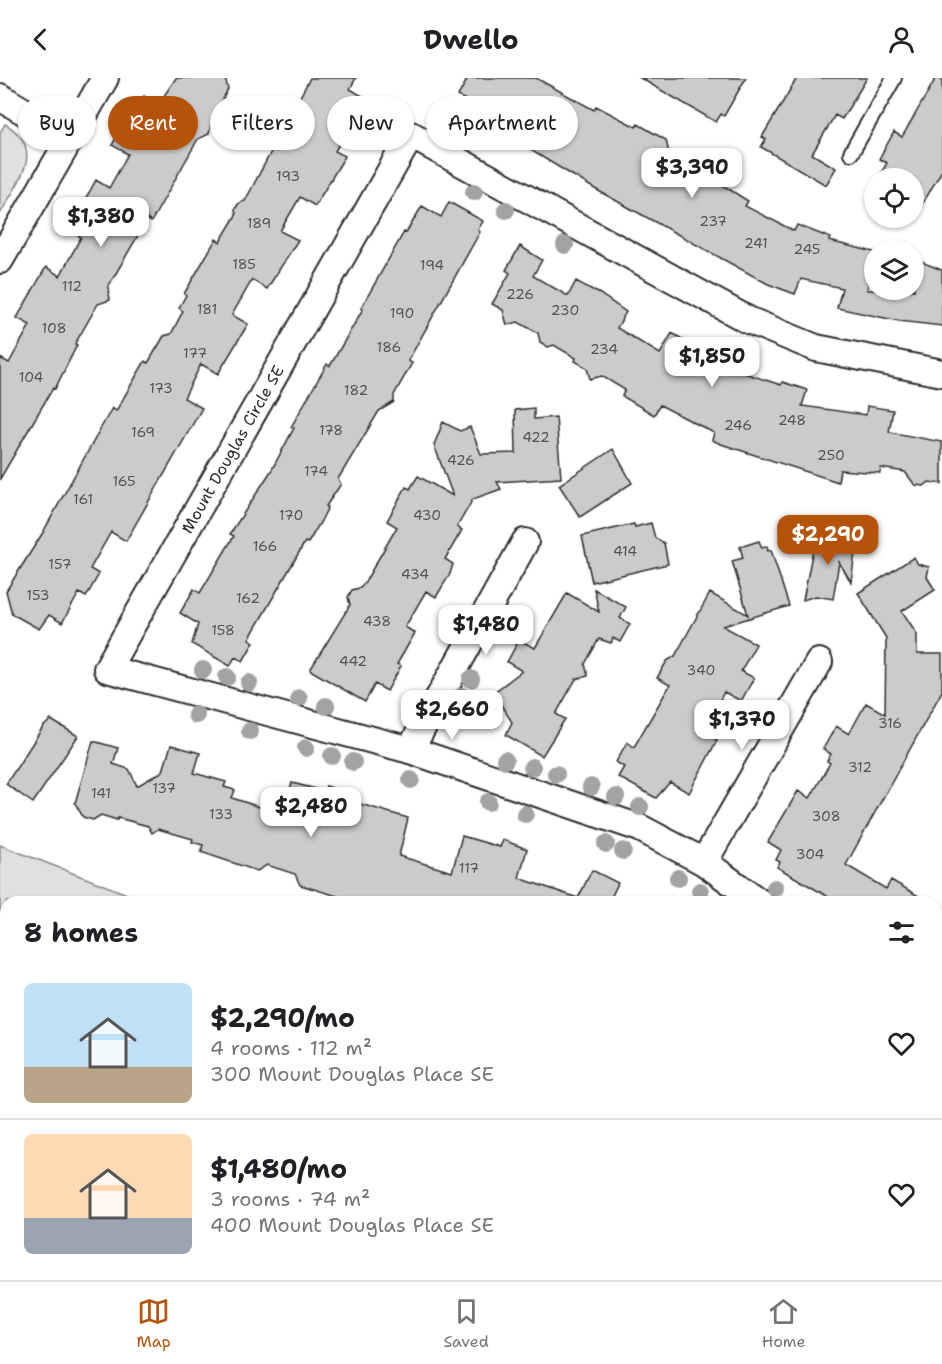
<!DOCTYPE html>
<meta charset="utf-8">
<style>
body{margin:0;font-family:"Shantell Sans",sans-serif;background:#f2f2f2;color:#202124;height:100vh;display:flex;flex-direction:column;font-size:22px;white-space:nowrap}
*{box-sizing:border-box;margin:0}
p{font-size:20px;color:#757577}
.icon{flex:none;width:33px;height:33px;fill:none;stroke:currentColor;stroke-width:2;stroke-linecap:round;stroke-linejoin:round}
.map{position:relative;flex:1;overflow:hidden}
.panel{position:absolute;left:0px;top:818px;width:942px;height:386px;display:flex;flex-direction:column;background:#fff;border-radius:18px 18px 0 0;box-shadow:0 2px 4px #0004}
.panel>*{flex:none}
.banner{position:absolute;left:18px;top:18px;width:600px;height:54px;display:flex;gap:12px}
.tools{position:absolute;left:864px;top:90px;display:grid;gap:12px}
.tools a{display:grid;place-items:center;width:60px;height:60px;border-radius:50%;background:#fff;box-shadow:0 2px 4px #0004;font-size:30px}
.price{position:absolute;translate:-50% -51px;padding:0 14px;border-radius:12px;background:#fff;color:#222;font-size:20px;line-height:39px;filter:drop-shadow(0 2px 3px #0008)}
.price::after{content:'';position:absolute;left:50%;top:36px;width:18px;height:14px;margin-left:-9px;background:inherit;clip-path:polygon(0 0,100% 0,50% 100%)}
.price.selected{background:#b45309;color:#fff}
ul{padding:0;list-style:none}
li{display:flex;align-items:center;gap:18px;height:150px;padding:0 24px}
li+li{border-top:2px solid #e0e0e0}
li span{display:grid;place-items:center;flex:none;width:168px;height:120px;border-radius:9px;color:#555}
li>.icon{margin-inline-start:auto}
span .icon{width:72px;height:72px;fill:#fffc;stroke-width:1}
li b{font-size:26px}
h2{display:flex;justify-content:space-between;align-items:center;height:72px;padding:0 24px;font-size:26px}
.tag{padding:0 21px;border-radius:27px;background:#fff;box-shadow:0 2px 4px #0004;font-size:21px;line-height:54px}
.tag.selected{background:#b45309;color:#fff}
header{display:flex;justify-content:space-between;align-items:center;height:78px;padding:0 24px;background:#fff;font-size:27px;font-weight:700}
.dock{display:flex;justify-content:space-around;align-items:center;height:84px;border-top:2px solid #e0e0e0;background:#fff;font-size:16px;color:#757577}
.dock a{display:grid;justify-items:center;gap:3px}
.dock .selected{color:#b45309}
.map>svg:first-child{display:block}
</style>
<header><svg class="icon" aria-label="back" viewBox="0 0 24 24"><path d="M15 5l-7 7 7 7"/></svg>Dwello<svg class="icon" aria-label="person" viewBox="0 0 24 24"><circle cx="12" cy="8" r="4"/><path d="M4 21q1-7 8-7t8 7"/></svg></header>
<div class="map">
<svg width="942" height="1202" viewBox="0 0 942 1202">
<rect width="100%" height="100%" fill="#fff"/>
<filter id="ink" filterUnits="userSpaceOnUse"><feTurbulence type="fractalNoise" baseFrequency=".0167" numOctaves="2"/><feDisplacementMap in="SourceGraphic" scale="12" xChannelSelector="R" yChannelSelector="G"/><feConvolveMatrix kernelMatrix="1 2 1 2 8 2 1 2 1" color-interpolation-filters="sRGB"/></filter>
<g filter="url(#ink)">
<path fill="#e0e0e0" stroke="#868686" stroke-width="1.5" d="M5 46C48 71 17 105 0 136V55Z
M0 767 145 823 6 824V1179L0 1176Z
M936 1162 942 1163V1202H47L38 1197H936Z"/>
<path fill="#b6b6b6" stroke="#7e7e7e" stroke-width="1.5" d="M0 1177 6 1180V1197H36L45 1202H0Z"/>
<path fill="#cbcbcb" stroke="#2b2b2b" stroke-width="1.5" d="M176 0H225L228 11 212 42 209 56 198 61 151 144 147 141 140 154 108 209 110 222 98 226 75 266 77 267 55 311 53 310 0 401V280L9 285 30 247 17 240 46 189 60 198 81 159 64 150 77 127 81 129 96 102 109 110 128 76 112 67 125 45 128 46 144 18 158 27Z
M310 0H356L350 11 366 20 335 73 345 78 315 128 300 119 280 153 298 162 267 211 252 202 232 237 248 246 218 296 201 286 184 320 202 330 126 463 111 454 90 491 99 496 86 519 79 515 62 545 49 537 39 551 12 536 6 513 42 456 112 330 116 333 145 283 148 285 164 258 171 256 183 233 179 230 186 217 184 216 216 161 220 164 236 137 235 131 239 125 245 123Z
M468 0H536L594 32 596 28 636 49 638 46 666 62 676 107 688 82 705 92 703 95 748 123 745 128 794 153 797 147 831 160 829 163 874 174 867 212H914V181L942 192V248L899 243 837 230 842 210 801 201 795 216 768 206 595 111 494 50 499 41 458 18Z
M640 0H746L724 38 721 36 716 44Z
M797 0H867L842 41 835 37 812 76 836 90 826 107 761 69 766 61 762 59Z
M936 0H942V92L914 141V100H878L887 85 879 81 894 54 902 59Z
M449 124 483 143 478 152 480 154 408 283 412 285 394 317V324L379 333 338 401 341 406 326 428 328 429 321 443 308 465 305 464 249 561 254 564 243 583 235 579 230 588 192 566 198 546 180 535 194 511 200 515 234 458 230 456 271 393 294 350 291 349 327 286 330 288 363 231 361 230 404 154 406 155 422 128 441 139Z
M520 168 542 182 533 198 568 218 576 203 600 216 626 234 617 250 660 276 672 255 721 283 720 287 781 307 782 304 807 312 802 328 866 337 867 328 893 332 889 354 942 364V406L929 404 924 408 915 407 905 394 881 390 880 395 840 392 838 404 721 366 712 362 714 355 660 327 654 337 622 318 625 312 602 298 590 301 587 290 575 283 576 280 554 267 548 269 540 264 538 255 518 244 507 247 503 232 492 226 510 195 506 192Z
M534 330V341L556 339 561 400 497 404 501 411 473 421 457 449 462 452 445 481 453 486 450 496 436 519 426 513 405 549 415 555 397 586 401 588 387 613 375 606 365 624 310 592 350 527 348 519 352 512 359 510 365 504 397 449 387 443 406 409 410 411 418 398 453 418 434 367 443 344 460 353 470 349 481 376 516 375 515 332Z
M613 371 632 405 580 439 559 407Z
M651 445 655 460 664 465 668 486 592 504 582 458 634 446 635 449Z
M816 456 842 460V465L856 467 851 504 839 484 833 521 816 518 803 522Z
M759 463 762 470 767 468 768 473 771 472 789 528 723 548 756 566 741 593 754 600 741 623 724 614 703 654 717 662 689 715 670 704 656 720 618 699 624 689 616 684 627 664 634 669 670 607 657 600 667 583 675 578 710 515 748 537 732 483 743 480 740 469Z
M914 479 918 486 929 489 927 499 935 512 902 533 917 556V576H942V613L846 787 886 811 891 802 929 824H837L777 789 780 784 776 782 781 772 768 764 798 713 810 720 830 685 827 683 831 676 823 671 836 648 849 656 866 625 885 636 886 560 858 515Z
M594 511 626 529 620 540 630 546 620 564 613 560 611 565 599 561 585 586 588 598 576 601 556 636 565 641 542 678 506 657 512 644 493 615 522 593 507 584 519 562 535 570 567 515 599 534Z
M51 642 78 658 33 725 6 706 43 649Z
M93 663 118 670 113 686 129 691 137 708 163 693 171 667 200 675 194 695 226 704 224 709 235 712 232 720 281 736 292 705 324 713 326 708 352 716 350 723 408 740 399 778 452 794 462 758 500 769 503 762 527 771 519 800 578 820 592 792 618 805 609 824H365L344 820 300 807 295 796 267 787 257 793 201 774 203 767 192 764 193 761 158 751 152 755 148 748 118 740 117 742 101 737 93 742 83 739 75 725Z"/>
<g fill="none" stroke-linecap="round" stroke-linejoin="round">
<defs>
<path id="service" d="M851 75 894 0"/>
<g id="minor">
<path d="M0 19 70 61 0 182"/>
<path d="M70 61 105 0"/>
<path d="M410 672 525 464"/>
<path d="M704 784 819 584"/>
<path id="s1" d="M759 824 704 784 640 750 410 672 107 591 411 57 748 242 816 270 942 295"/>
<path d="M936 957 942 959"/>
</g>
</defs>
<use href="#service" stroke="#2b2b2b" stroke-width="18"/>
<use href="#minor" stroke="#2b2b2b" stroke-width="30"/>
<use href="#service" stroke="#fff" stroke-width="14"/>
<use href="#minor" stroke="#fff" stroke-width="26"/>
</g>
<g fill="#a3a3a3">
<circle cx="474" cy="114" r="9"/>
<circle cx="506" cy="132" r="9"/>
<circle cx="565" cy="167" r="9"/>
<circle cx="203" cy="592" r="9"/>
<circle cx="227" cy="599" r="9"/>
<circle cx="471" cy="601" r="9"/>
<circle cx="249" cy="605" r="9"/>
<circle cx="462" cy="618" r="9"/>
<circle cx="299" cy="620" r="9"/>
<circle cx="326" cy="628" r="9"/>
<circle cx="196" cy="637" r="9"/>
<circle cx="250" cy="653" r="9"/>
<circle cx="306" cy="670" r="9"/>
<circle cx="332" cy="678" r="9"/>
<circle cx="505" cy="682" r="9"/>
<circle cx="353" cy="684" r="9"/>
<circle cx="532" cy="689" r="9"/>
<circle cx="556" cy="696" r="9"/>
<circle cx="411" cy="702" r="9"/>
<circle cx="591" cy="709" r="9"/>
<circle cx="616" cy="719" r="9"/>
<circle cx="488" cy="724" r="9"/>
<circle cx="640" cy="729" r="9"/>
<circle cx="525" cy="736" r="9"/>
<circle cx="606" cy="766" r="9"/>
<circle cx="623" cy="773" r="9"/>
<circle cx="678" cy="800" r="9"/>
<circle cx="775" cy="810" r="9"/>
<circle cx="700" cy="813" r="9"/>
</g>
</g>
<g text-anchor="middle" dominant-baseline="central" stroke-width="5" stroke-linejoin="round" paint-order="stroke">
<g font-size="14" fill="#535353">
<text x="288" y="98">193</text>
<text x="713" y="143">237</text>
<text x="259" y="145">189</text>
<text x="756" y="165">241</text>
<text x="807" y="171">245</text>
<text x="244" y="186">185</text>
<text x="432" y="187">194</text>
<text x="72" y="208">112</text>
<text x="520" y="216">226</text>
<text x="207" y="231">181</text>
<text x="565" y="232">230</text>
<text x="402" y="235">190</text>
<text x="54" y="250">108</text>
<text x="389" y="269">186</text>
<text x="604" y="271">234</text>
<text x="195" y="275">177</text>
<text x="31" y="299">104</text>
<text x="161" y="310">173</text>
<text x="356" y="312">182</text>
<text x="792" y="342">248</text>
<text x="738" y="347">246</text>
<text x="331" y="352">178</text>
<text x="143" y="354">169</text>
<text x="536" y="359">422</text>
<text x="831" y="377">250</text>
<text x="461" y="382">426</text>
<text x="316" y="393">174</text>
<text x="124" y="403">165</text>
<text x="83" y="421">161</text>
<text x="291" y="437">170</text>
<text x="427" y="437">430</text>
<text x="265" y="468">166</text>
<text x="625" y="473">414</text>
<text x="60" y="486">157</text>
<text x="415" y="496">434</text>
<text x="38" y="517">153</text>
<text x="248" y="520">162</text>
<text x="377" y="543">438</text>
<text x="223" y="552">158</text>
<text x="353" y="583">442</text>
<text x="701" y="592">340</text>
<text x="890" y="645">316</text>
<text x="860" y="689">312</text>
<text x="164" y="710">137</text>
<text x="101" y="715">141</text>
<text x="221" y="736">133</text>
<text x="826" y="738">308</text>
<text x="810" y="776">304</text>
<text x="469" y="790">117</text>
</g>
<g font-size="16" fill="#2b2b2b" stroke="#fff">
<text stroke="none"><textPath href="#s1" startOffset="950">Mount Douglas Circle SE</textPath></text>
</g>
</g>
</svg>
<div class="tools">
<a><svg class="icon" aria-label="locate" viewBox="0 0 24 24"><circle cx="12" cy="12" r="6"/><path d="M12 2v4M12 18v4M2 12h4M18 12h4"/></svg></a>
<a><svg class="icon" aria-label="layers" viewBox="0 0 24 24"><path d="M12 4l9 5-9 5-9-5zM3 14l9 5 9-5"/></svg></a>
</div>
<b class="price" style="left:692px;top:121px">$3,390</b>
<b class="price" style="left:101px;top:170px">$1,380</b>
<b class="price" style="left:712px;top:310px">$1,850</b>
<b class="price selected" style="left:828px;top:488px">$2,290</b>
<b class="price" style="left:486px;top:578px">$1,480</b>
<b class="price" style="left:452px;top:663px">$2,660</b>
<b class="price" style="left:742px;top:673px">$1,370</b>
<b class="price" style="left:311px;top:760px">$2,480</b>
<div class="banner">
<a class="tag">Buy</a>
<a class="tag selected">Rent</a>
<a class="tag">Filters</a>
<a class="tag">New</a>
<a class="tag">Apartment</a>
</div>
<section class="panel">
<h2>8 homes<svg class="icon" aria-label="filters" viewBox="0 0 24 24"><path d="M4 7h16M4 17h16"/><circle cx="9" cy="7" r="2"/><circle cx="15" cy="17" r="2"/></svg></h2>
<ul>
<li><span style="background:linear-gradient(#bfe0f5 70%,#b9a48a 0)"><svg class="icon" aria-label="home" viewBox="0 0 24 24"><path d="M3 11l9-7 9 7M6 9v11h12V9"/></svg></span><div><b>$2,290/mo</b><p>4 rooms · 112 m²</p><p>300 Mount Douglas Place SE</p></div><svg class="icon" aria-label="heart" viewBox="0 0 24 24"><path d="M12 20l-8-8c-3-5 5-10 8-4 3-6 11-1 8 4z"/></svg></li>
<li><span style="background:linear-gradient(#ffd9b3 70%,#9aa5b1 0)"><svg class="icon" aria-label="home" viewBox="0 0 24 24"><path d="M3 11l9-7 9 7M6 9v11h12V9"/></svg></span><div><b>$1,480/mo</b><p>3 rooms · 74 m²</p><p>400 Mount Douglas Place SE</p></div><svg class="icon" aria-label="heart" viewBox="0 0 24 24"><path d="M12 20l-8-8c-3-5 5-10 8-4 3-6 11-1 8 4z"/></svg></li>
</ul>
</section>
</div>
<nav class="dock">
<a class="selected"><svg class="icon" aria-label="map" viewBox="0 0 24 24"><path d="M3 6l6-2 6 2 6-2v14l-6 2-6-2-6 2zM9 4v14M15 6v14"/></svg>Map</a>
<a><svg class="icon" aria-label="saved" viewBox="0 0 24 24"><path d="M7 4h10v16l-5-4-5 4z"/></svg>Saved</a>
<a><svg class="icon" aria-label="home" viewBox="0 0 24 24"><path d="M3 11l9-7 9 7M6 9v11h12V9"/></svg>Home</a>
</nav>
